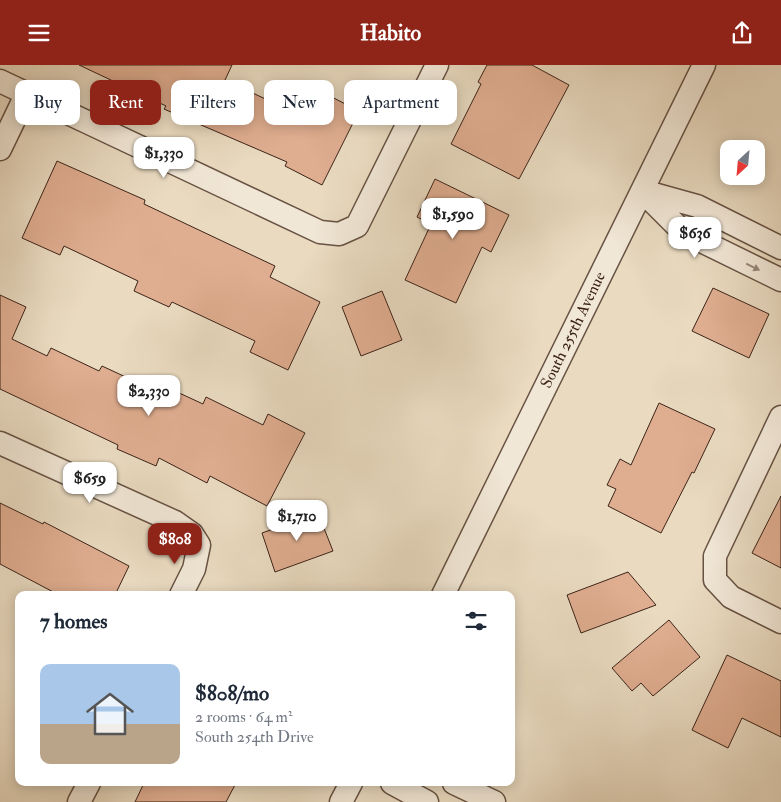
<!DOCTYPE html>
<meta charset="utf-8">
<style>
body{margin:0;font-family:"IM FELL Double Pica",serif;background:#f2f2f3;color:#1f2937;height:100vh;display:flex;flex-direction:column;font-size:19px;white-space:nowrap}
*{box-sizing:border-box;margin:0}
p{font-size:16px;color:#747a83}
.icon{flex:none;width:28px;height:28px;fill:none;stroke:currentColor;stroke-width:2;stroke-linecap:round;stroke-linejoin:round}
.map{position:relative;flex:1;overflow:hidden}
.side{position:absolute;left:15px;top:526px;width:500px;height:195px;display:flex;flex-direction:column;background:#fff;border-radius:10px;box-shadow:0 2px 12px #0003}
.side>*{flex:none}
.guide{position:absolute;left:15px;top:15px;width:500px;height:45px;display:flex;gap:10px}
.needle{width:32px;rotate:206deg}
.tools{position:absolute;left:720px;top:75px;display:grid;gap:10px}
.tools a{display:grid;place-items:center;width:45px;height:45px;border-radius:10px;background:#fff;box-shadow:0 2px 12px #0003;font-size:25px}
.price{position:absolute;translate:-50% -42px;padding:0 11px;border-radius:10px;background:#fff;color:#222;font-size:16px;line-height:32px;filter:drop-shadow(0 1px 2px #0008)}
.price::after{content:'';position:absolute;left:50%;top:30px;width:15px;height:11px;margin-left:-8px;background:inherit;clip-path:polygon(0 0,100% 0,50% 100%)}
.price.selected{background:#8f2418;color:#fff}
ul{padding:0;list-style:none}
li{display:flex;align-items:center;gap:15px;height:125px;padding:0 25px}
li span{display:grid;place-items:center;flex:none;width:140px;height:100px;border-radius:10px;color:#555}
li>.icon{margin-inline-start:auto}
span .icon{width:60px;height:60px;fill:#fffc;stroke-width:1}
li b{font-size:21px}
h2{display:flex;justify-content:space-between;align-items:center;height:60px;padding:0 25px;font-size:21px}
.pill{padding:0 18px;border-radius:10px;background:#fff;box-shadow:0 2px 12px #0003;font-size:18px;line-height:45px}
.pill.selected{background:#8f2418;color:#fff}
header{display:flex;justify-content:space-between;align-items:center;height:65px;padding:0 25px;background:#8f2418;color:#fff;font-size:22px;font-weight:700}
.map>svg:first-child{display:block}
</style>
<header><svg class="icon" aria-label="menu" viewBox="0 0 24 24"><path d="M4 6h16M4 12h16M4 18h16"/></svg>Habito<svg class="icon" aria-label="share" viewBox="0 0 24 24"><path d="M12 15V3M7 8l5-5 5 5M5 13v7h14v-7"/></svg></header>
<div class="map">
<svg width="781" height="737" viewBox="0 0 781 737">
<rect width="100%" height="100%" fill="#e9dac0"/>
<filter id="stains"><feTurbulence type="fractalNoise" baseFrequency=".004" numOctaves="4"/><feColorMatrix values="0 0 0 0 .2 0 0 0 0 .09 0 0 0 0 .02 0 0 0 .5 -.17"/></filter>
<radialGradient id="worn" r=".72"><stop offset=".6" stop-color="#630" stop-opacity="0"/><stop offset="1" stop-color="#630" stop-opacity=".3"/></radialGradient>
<path fill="#dfad90" stroke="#3c2419" d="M79 0H232L225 15 274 38 278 30 313 46 322 27 359 46 322 120 285 101 287 97 164 44 166 41Z
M487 0H532L569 20 519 114 451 79 481 19 478 17Z
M57 96 145 135 144 139 275 201 270 212 320 237 288 305 250 287 255 276 172 237 169 242 134 226 138 216 64 181 60 190 22 173Z
M435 114 509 150 491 187 482 182 456 238 405 215 431 159 417 152Z
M713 223 769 249 749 293 692 266Z
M382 226 402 275 361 291 342 242Z
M0 230 26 242 12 274 47 291 51 283 99 306 102 301 145 321 149 314 203 339 206 332 263 360 268 349 305 368 267 441 210 411 207 418 159 393 156 401 117 384 118 380 0 324Z
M659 338 715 364 694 408 692 407 661 468 608 441 616 424 607 420 620 394 631 400Z
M781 431V503L752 488Z
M0 438 43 459 44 457 129 501 115 530H59L0 499Z
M318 448 333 486 275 507 262 468Z
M628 507 656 540 581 568 567 530Z
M669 555 700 592 653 631 641 618 632 626 612 603Z
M727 590 781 616V672L742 653 728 683 692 665Z
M144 718H236L226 737H135Z"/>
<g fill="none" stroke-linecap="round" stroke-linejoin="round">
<defs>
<path id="minor" d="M0 16 320 167 339 169 357 161 437 0
M0 84 27 28
M642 126 683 167 781 215
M643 126 697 141 781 183
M781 352 715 491V515L731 532 781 557
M0 378 175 457 192 469 199 480 194 504 181 530
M443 530 704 0
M392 718 427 737
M454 718 494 737
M79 737 89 718
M341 737 351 718"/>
</defs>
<use href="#minor" stroke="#675243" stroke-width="25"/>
<use href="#minor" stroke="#f1e7d6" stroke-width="22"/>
</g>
<defs><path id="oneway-solid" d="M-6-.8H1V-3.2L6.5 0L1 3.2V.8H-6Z" transform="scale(1.25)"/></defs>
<use fill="#968678" href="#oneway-solid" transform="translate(753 202) rotate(26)"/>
<g text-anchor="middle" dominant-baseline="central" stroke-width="4" stroke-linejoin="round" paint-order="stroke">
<g font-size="16" fill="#3c2419" stroke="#f1e7d6">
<text transform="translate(573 265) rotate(-64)">South 255th Avenue</text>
</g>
</g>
<rect width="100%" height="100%" filter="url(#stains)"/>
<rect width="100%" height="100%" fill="url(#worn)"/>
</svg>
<div class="tools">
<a><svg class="needle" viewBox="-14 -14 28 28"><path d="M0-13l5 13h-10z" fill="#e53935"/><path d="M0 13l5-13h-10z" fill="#747a83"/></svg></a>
</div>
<b class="price" style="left:164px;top:114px">$1,330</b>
<b class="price" style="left:453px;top:175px">$1,590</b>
<b class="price" style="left:695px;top:194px">$636</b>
<b class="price" style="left:149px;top:352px">$2,330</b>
<b class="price" style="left:90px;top:439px">$659</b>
<b class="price" style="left:297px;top:477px">$1,710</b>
<b class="price selected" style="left:175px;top:500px">$808</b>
<div class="guide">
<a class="pill">Buy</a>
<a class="pill selected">Rent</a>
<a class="pill">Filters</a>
<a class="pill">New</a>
<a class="pill">Apartment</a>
</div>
<section class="side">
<h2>7 homes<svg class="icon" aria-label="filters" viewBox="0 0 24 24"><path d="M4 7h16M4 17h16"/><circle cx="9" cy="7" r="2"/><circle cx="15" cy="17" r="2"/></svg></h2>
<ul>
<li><span style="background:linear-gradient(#a9c7e8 60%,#b9a48a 0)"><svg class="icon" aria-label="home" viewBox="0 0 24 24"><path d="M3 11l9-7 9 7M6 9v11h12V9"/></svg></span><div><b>$808/mo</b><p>2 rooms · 64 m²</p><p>South 254th Drive</p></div></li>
</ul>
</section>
</div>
